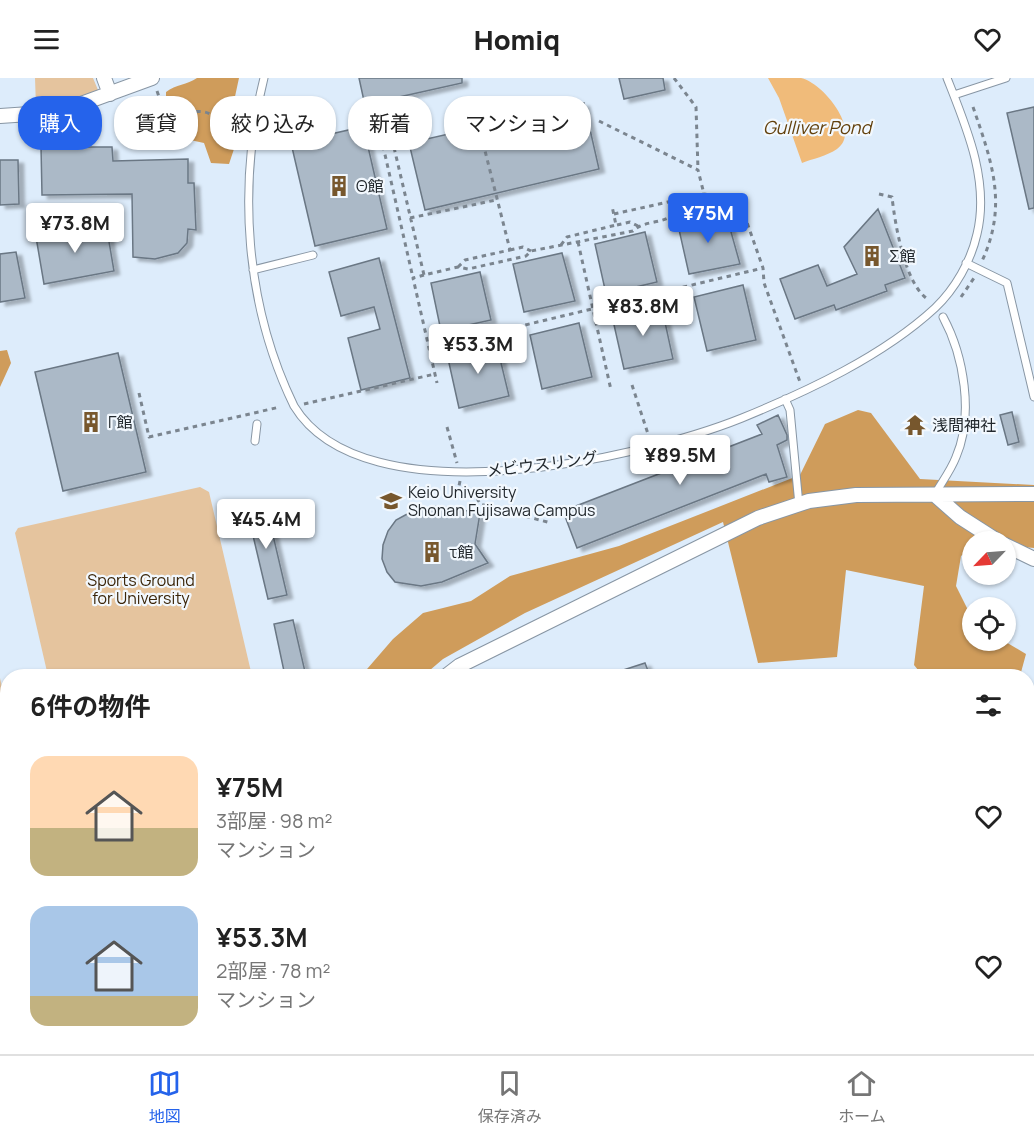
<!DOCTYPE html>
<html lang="ja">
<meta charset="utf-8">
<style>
body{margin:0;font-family:Manrope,"Noto Sans JP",sans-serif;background:#f6f6f6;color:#222;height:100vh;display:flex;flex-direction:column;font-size:22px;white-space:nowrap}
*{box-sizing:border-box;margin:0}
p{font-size:20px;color:#767676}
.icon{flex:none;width:33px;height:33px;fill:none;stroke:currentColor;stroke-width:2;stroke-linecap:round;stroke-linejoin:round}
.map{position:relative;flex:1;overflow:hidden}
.side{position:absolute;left:0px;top:591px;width:1035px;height:386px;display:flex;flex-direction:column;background:#fff;border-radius:24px 24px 0 0;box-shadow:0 2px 4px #0004}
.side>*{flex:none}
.top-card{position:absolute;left:18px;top:18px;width:600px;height:54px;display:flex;gap:12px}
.needle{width:39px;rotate:245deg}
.fabs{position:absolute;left:962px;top:453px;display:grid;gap:12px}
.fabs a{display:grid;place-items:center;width:54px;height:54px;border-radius:50%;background:#fff;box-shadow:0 2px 4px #0004;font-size:30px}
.price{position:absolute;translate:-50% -51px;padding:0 14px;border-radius:6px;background:#fff;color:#222;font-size:20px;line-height:39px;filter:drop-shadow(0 2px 3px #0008)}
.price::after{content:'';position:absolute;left:50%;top:36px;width:18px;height:14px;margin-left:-9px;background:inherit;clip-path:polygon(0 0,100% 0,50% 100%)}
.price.current{background:#2563eb;color:#fff}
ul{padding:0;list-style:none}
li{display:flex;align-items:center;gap:18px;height:150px;padding:0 30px}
li span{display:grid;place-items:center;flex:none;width:168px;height:120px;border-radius:18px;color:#555}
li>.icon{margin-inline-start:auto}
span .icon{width:72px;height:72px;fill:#fffc;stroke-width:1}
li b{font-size:26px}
h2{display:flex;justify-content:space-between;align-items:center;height:72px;padding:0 30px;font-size:26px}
.chip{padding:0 21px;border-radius:24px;background:#fff;box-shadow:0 2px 4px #0004;font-size:21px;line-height:54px}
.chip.current{background:#2563eb;color:#fff}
header{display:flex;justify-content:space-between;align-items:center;height:78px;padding:0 30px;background:#fff;font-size:27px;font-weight:800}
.tabs{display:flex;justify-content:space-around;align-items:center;height:84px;border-top:2px solid #e0e0e0;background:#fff;font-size:16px;color:#767676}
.tabs a{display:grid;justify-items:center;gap:3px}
.tabs .current{color:#2563eb}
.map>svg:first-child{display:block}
</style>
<header><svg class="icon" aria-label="menu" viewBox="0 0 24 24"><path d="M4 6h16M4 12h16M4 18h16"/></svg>Homiq<svg class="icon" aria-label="heart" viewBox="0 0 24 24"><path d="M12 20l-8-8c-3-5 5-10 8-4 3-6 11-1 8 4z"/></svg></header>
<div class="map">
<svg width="1034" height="976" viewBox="0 0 1034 976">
<defs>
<filter id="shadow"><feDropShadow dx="5.5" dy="3.5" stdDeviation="1.5" flood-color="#0004"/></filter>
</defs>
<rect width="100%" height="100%" fill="#ddecfb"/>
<path fill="#e5c49e" d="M35 0H93L98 12 65 24 36 29Z
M200 409 209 414 252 598H48L15 455 18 450Z
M0 600 7 632V704L0 706Z"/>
<path fill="#cf9c5b" d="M197 0H239L231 37 235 68 229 86 211 85 204 65 181 60 174 34 166 23V14C176 6 187 7 197 0Z
M7 272 11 285 0 309V273Z
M858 332 871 335 920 401 1034 407V470L1005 467V464H972V469L961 478 956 508 972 540V562L1004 563 1026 576 1020 598H923L914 587 924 508 846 492 837 579 758 585 723 444 525 535 443 581 423 598H361L393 561 423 535 471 523 510 498 619 468 800 397 825 346Z
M1028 649 1034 662V721L1028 724Z
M7 722V831L0 834V724Z"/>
<path fill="#f0bb7a" d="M768 0C778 0 791 0 801 0 822 4 863 53 837 71 827 78 812 81 802 85L779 20Z"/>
<path fill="#abb9c7" stroke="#6a7784" stroke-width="1.5" filter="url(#shadow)" d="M359 0H462V5L381 23V19L364 23Z
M619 0H663L665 12 624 21Z
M584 25 599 91 425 132 409 65Z
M1034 29V130L1029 131 1007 35Z
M353 51 356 62 366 60 387 151 315 168 291 65Z
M41 69H112L113 83 188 81V105H194L196 152 188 151 187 165 178 175 155 181 133 179 132 116 42 117Z
M0 82H18L19 126 0 127Z
M878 131 905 200 885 207 887 213 836 232 834 227 795 241 780 201 818 187 827 208 857 196 844 169Z
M726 136 740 186 689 196 678 147Z
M106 146 114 193 44 206 36 159Z
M645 154 657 204 606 216 595 166Z
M16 174 25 220 0 224V176Z
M562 175 575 223 524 234 513 186Z
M379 180 410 300 361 312 348 260 380 251 374 229 341 238 329 194Z
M480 194 491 242 441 253 431 205Z
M743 207 756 262 707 273 694 219Z
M661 226 673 281 624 291 612 238Z
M579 245 592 299 542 311 530 257Z
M496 264 509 318 459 330 447 276Z
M118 275 146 394 63 413 35 294Z
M1012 334 1019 364 1008 367 1000 337Z
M778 337 787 357V362L777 367 787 399 769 404 766 396 577 470 563 433 762 356 757 347Z
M265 423 287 517 268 521 246 428Z
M438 428 480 435 475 466 488 485 442 504 421 508 395 504 387 494 382 481 383 467 388 453 396 442 409 435Z
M293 542 306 598H285L274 546Z
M645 585 650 598H612L611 596Z"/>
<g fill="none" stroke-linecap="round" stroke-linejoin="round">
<defs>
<path id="lane" d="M264 0C237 108 245 227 294 328 364 443 640 381 742 340 808 313 883 278 935 230 955 211 971 183 977 156 990 103 966 48 947 0
M954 17 1006 0
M966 185 1007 205 1034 319
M253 192 313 177
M785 321 790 332 799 427
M255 363 257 346
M935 416C942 404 951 392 956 379 974 337 964 278 943 239"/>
<path id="street" d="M104 0 110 16
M0 38 59 34 152 0
M935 417 960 439 999 464
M1005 467 1034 481
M446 598 459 588 758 440 809 423 856 417 1034 416
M1028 846 1034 851
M0 850 8 848
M54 969 56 976
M320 969V976
M709 969 710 976
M123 976 145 969
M347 976 401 969"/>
</defs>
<use href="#lane" stroke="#8896a4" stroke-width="9"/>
<use href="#street" stroke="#8896a4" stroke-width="16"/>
<path stroke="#7b858f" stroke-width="3" stroke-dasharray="4.5 4.5" stroke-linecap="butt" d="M674 0 696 29 698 92
M157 13 164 33C180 42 196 27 212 37L214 47 245 43
M973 29C992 84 1008 127 982 183
M599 43 698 92 704 116 731 120
M381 59 413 200
M392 61 424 197 458 189 468 191 526 178 531 173 633 153C645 141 666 147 675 134L738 119 763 190 764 205 800 304
M879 116 892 119C895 146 905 208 929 222
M614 136 704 116
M410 140 496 122
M617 147 630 144 638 148
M578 164 611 312
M561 167 567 159 616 147 612 128
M510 172 523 169 531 173
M458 189 465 182 510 172 479 49
M424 197 413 200 437 305
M961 219 974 200
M429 270 763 190
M632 307 649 359
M139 315 149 359 280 329
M304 326 435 296
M447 349 457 385
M460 403 459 408 476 418 480 426 551 445
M473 969 474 976"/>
<use href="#lane" stroke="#fff" stroke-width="7"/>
<use href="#street" stroke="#fff" stroke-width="14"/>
</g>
<defs>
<symbol id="building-bare" viewBox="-9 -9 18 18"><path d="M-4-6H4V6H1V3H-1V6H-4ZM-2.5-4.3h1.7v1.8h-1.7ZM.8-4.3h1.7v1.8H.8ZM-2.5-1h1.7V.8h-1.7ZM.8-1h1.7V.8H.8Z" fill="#77572d" stroke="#f2f8fe" stroke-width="2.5" paint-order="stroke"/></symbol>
<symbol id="temple-bare" viewBox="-9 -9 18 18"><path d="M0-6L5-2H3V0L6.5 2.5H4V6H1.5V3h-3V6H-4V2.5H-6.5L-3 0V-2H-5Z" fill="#77572d" stroke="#f2f8fe" stroke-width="2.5" paint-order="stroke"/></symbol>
<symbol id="university-bare" viewBox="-9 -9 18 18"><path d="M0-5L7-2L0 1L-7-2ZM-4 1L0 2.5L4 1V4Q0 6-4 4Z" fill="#77572d" stroke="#f2f8fe" stroke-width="2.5" paint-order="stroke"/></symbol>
</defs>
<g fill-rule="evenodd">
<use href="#building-bare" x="324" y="93" width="30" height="30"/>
<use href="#building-bare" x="857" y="163" width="30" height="30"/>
<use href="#building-bare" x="76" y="329" width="30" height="30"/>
<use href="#temple-bare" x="900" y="332" width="30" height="30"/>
<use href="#university-bare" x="376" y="408" width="30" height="30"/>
<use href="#building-bare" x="417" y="459" width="30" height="30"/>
</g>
<g text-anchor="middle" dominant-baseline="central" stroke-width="4.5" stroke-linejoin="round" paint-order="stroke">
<g font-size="16" fill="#23292e" stroke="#f2f8fe" text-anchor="start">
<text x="356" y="108">Θ館</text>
<text x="889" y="178">Σ館</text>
<text x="108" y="344">Γ館</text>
<text x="932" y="347">浅間神社</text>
<text x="408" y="414">Keio University<tspan x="408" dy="18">Shonan Fujisawa Campus</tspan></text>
<text x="449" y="474">τ館</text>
</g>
<g font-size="16" fill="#23292e" stroke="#f2f8fe">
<text transform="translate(542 386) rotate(-7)">メビウスリング</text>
</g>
<g font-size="16" fill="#3b2508" stroke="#f2f8fe">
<text x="141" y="502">Sports Ground<tspan x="141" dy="18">for University</tspan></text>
</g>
<g font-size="18" font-style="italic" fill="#62400c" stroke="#f2f8fe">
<text x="817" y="49">Gulliver Pond</text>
</g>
</g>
</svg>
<div class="fabs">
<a><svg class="needle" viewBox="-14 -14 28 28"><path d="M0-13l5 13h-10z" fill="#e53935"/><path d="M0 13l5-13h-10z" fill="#767676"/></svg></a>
<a><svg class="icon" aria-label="locate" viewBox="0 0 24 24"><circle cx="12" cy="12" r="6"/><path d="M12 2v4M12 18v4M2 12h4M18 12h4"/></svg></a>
</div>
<b class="price current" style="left:708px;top:166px">¥75M</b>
<b class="price" style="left:75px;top:176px">¥73.8M</b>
<b class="price" style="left:643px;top:259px">¥83.8M</b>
<b class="price" style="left:478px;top:297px">¥53.3M</b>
<b class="price" style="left:680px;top:408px">¥89.5M</b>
<b class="price" style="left:266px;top:472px">¥45.4M</b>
<div class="top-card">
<a class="chip current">購入</a>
<a class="chip">賃貸</a>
<a class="chip">絞り込み</a>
<a class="chip">新着</a>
<a class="chip">マンション</a>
</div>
<section class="side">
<h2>6件の物件<svg class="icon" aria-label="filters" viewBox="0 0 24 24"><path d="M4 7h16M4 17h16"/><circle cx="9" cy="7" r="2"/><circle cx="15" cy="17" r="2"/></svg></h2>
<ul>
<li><span style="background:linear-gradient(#ffd9b3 60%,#c2b280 0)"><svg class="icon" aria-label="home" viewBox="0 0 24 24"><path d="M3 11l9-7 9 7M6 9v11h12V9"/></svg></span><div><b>¥75M</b><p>3部屋 · 98 m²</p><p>マンション</p></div><svg class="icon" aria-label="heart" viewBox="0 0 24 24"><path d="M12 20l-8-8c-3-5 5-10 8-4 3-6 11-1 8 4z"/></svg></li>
<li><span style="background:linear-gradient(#a9c7e8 75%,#c2b280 0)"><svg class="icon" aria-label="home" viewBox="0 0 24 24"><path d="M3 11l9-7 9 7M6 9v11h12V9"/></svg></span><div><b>¥53.3M</b><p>2部屋 · 78 m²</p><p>マンション</p></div><svg class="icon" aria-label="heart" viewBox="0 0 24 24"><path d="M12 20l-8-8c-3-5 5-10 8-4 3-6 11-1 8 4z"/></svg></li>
</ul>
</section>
</div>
<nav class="tabs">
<a class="current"><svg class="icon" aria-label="map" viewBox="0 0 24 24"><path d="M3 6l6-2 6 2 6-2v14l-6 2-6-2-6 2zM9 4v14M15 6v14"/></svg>地図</a>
<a><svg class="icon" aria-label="saved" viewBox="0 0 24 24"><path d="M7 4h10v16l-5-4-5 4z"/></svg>保存済み</a>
<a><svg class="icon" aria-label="home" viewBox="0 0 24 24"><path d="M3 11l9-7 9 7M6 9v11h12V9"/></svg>ホーム</a>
</nav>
